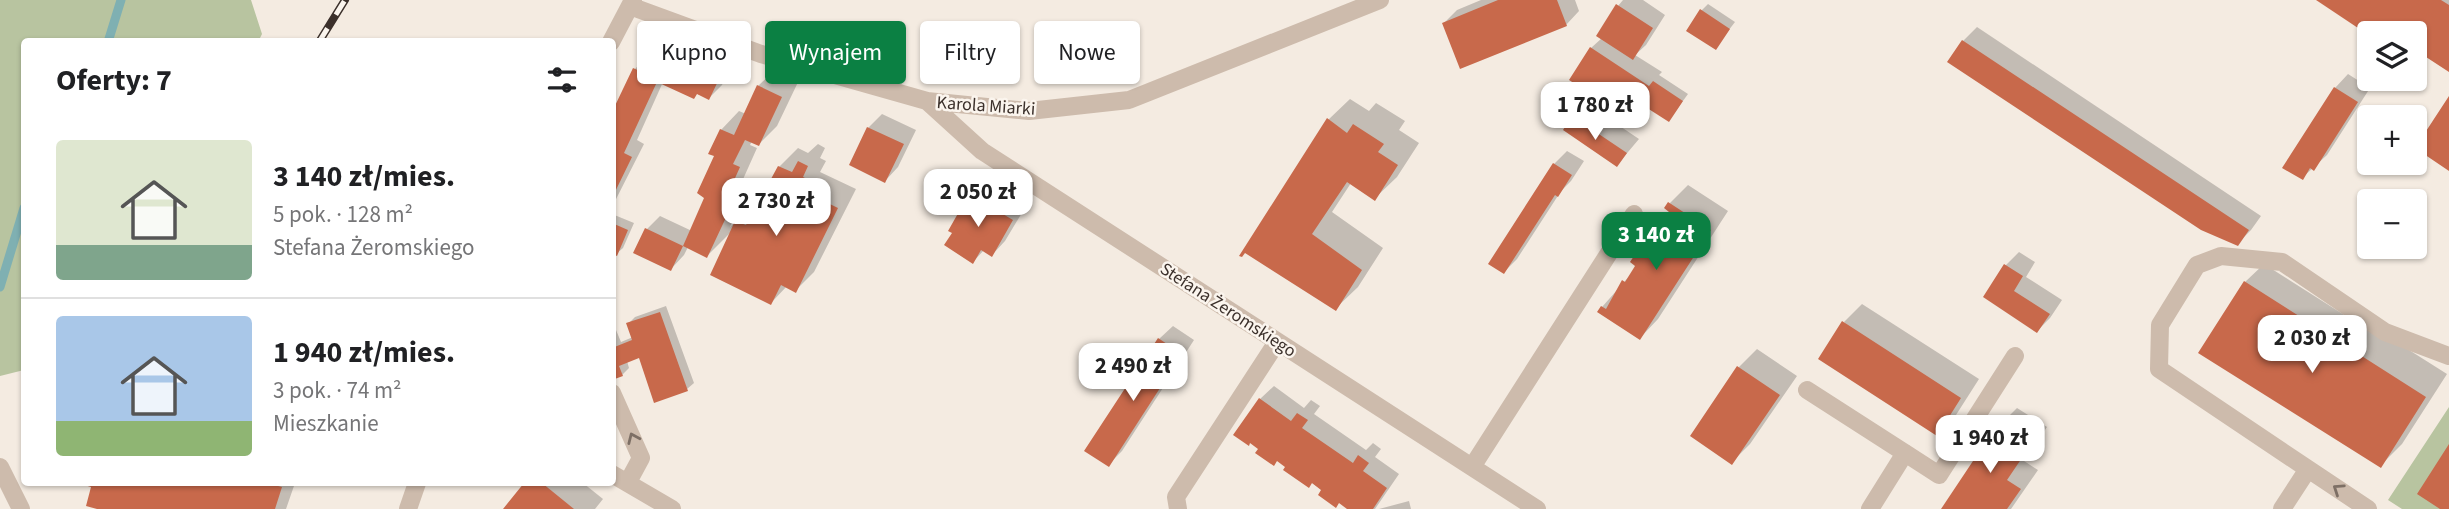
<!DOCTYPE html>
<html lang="pl">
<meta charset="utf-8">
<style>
body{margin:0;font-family:"Source Sans 3",sans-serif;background:#f2f2f2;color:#202124;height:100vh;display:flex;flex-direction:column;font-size:26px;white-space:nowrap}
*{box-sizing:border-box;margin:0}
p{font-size:23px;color:#757577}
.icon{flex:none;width:38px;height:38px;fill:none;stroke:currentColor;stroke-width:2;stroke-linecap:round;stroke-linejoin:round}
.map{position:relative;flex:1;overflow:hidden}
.side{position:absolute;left:21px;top:38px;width:595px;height:448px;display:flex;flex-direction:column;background:#fff;border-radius:7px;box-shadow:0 2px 5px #0004}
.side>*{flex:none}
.guide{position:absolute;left:637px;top:21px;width:665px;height:63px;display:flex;gap:14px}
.buttons{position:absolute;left:2357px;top:21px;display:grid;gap:14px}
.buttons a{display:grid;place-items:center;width:70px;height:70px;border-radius:7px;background:#fff;box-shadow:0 2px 5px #0004;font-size:35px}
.price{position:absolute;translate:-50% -60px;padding:0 16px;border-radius:14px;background:#fff;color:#222;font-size:23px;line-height:46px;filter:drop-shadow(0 2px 4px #0008)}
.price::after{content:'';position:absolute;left:50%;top:42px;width:21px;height:16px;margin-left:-10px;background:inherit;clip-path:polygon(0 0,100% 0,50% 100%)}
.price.current{background:#0b8043;color:#fff}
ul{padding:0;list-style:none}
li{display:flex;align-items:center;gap:21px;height:175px;padding:0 35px}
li+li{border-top:2px solid #e0e0e0}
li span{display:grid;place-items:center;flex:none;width:196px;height:140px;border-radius:7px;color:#555}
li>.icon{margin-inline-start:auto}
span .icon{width:84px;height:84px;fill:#fffc;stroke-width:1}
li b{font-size:30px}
h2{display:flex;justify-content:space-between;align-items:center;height:84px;padding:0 35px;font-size:30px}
.pill{padding:0 24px;border-radius:7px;background:#fff;box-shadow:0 2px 5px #0004;font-size:24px;line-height:63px}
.pill.current{background:#0b8043;color:#fff}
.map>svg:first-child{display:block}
</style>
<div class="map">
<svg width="2449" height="509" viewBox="0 0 2449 509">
<rect width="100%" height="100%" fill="#f4ebe1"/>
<path fill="#b8c4a0" d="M0 0H251L262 34 258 42H24V370L0 376Z
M2449 407V509H2402L2388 500Z"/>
<path fill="#0003" d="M1481 0H1575L1579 11 1566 25 1444 23 1457 10Z
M1623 0H1643L1665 15 1646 45 1635 55 1662 72 1659 75 1688 94 1669 120 1646 105 1635 116 1591 48 1602 38 1618 6Z
M2320 0H2449V70L2428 56 2418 66 2415 64V33L2370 34Z
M1708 4 1735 22 1715 48 1701 11Z
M1977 27 2261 216 2251 230 2237 244 1949 62 1963 41Z
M684 43 720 60 723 57 733 62 722 85 709 98 663 82 637 140 644 144 612 207V116L635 69 648 55 667 64 670 57Z
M777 68 800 78 777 126 759 144 752 141 750 145 757 148 740 186 748 190 730 227 755 203 759 205 779 167 798 148 808 153 818 144 825 148 820 158 826 161 820 172 856 189 814 272 796 290 787 286 771 303 731 232 707 256 688 247 684 255 671 269 647 229 660 216 692 231 707 197 721 130 739 111 746 114 758 86Z
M2348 74 2370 88 2327 155 2302 178 2335 88Z
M1350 99 1369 111 1376 103 1405 121 1399 130 1419 143 1397 177 1375 198 1351 183 1332 212 1383 248 1358 287 1336 308 1244 251 1328 120Z
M1587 104 1639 139 1617 165 1574 117Z
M882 114 916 130 898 167 885 181 868 128Z
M1567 151 1584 161 1571 181 1561 191 1517 259 1504 272 1554 164Z
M984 182 999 191 1005 185 1012 189 1008 196 1026 206 1005 241 992 255 984 250 973 262 971 195 972 194V198L993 210 995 207 972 194Z
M1688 185 1728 211 1658 319 1640 338 1602 307 1633 272 1637 265 1632 262 1666 220 1672 211 1670 203Z
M612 214 634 223 623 248 616 254 612 253Z
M2019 252 2035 262 2026 277 2062 300 2050 318 2037 331 1985 297 2006 265Z
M2264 264 2357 323 2360 319 2447 374 2402 444 2380 466 2245 282Z
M1862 304 1979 379 1956 415 1937 433 1844 322Z
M666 306 694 383 687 389 640 356 627 361 629 368 622 375 612 379V332L616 330 621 342 633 337 628 324 635 317Z
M1173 326 1194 340 1122 451 1109 464 1159 339Z
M1757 349 1797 376 1750 444 1732 462 1739 367Z
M1274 386 1304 408 1311 400 1320 406 1314 414 1366 450 1373 443 1381 449 1375 457 1399 474 1375 509H1350L1287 466 1260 399Z
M2017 408 2047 427 2024 461 2038 470 2011 509H1943L1999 426Z
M85 483H295L286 509H104L94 485Z
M527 483H583L603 499 595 509H505Z
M1409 501 1411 509H1379Z"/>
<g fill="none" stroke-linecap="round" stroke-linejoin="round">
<path stroke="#7fb0b2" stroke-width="9" d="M108 42 121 0
M0 287 24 208"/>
</g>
<path fill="#c8694b" d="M1498 0H1557L1567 26 1460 69 1442 23Z
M2316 0H2441L2449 5V72L2426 57 2419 69 2415 66V33H2370V36Z
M1616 4 1653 28 1633 60 1596 36Z
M1700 9 1730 29 1716 50 1686 31Z
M1962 40 2249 230 2238 246 2201 230 1947 62Z
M1590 47 1649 86 1653 81 1683 101 1669 122 1644 106 1636 118 1629 114 1627 117 1569 80Z
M669 56 706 73 708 69 721 75 709 100 697 94 694 99 657 82 624 153 632 157 612 198V112L633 68 658 79Z
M757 85 782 97 759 146 745 140 733 164 740 167 723 205 730 209 707 258 683 246 704 198 697 193 714 156 708 154 720 129 734 135Z
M2334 87 2358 102 2314 171 2310 168 2303 180 2282 168Z
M2449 96V171L2415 148Z
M1572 116 1627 153 1617 167 1563 130Z
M1327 118 1347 133 1353 124 1384 144 1378 152 1398 165 1375 201 1347 182 1312 234 1362 270 1336 311 1245 253 1242 257 1239 256Z
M867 127 904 144 885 183 849 165Z
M798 161 808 166 803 177 809 180 803 191 838 208 796 293 781 285 771 305 710 275 735 221 746 225 778 166 792 172Z
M1553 163 1572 175 1558 197 1555 195 1504 274 1488 264Z
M969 194 986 204 991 197 1000 203 996 210 1013 220 992 257 981 250 973 264 944 245 952 233 948 231Z
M1668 202 1711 230 1640 340 1597 312 1601 306 1606 309 1622 280 1625 282 1635 266 1630 262 1636 253 1641 256 1657 227 1659 228 1669 212 1664 208Z
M612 223 628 230 617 256 612 254Z
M645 228 683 246 671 271 633 253Z
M2004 264 2023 276 2014 291 2050 314 2037 333 1983 297Z
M2244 281 2426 397 2381 468 2198 353Z
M660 312 688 391 654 403 639 358 619 366 623 376 612 380V348L632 340 626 323Z
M1842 321 1961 398 1937 436 1818 359Z
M1158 338 1182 354 1109 467 1084 451Z
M1737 366 1780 395 1732 465 1690 436Z
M1259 398 1291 421 1297 413 1308 420 1302 428 1353 463 1358 455 1369 463 1363 471 1387 488 1373 509H1347L1339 503 1336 508 1318 495 1321 490 1312 483 1309 488 1283 470 1285 467 1277 461 1274 466 1255 453 1258 449 1250 443 1249 446 1233 435Z
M1997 425 2030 446 2007 480 2021 489 2007 509H1941Z
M2449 444V509H2440L2417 494Z
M267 483 282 487 275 509H97L86 506 91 487 81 484Z
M524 483H542L574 509H503Z"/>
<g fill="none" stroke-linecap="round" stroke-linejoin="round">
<path stroke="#cdbbac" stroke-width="18" d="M630 6 761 54 927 101 1029 111 1129 100 1380 0
M611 42 633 0
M927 101 982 151 1537 509
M1807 390 1905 453
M612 393 641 458 628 482
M0 467 21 509
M1472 467 1634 214
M2308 469 2368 509
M612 474 672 509
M408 509 417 483
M1178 509 1176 497 1277 342
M1870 509 1905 453 1939 475 2015 356
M2282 509 2308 469 2159 369 2160 325 2197 265 2221 256 2282 262 2385 332 2449 356"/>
<defs>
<path id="rail" d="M319 42 345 0"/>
</defs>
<use href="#rail" stroke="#3b302b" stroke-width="8"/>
<use href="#rail" stroke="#fbf5ee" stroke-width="5" stroke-dasharray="16" stroke-linecap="butt"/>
</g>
<defs><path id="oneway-chevron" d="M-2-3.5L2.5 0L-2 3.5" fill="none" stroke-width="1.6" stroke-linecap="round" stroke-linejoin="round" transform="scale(1.75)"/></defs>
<g stroke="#7d6f65">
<use href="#oneway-chevron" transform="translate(633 438) rotate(-114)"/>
<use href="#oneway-chevron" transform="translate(2338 489) rotate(-146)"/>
</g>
<g text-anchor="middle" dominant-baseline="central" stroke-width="5" stroke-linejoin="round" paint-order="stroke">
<g font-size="18" fill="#3b302b" stroke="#fbf5ee">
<text transform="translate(986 106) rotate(4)">Karola Miarki</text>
<text transform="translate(1228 310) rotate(33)">Stefana Żeromskiego</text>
</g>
</g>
</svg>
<div class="buttons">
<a><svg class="icon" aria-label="layers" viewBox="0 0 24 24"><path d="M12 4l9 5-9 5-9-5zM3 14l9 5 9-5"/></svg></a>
<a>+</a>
<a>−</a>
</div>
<b class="price" style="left:1595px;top:142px">1 780 zł</b>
<b class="price" style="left:978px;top:229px">2 050 zł</b>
<b class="price" style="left:776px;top:238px">2 730 zł</b>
<b class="price current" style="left:1656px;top:272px">3 140 zł</b>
<b class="price" style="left:2312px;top:375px">2 030 zł</b>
<b class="price" style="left:1133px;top:403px">2 490 zł</b>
<b class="price" style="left:1990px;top:475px">1 940 zł</b>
<div class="guide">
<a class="pill">Kupno</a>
<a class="pill current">Wynajem</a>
<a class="pill">Filtry</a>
<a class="pill">Nowe</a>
</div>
<section class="side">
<h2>Oferty: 7<svg class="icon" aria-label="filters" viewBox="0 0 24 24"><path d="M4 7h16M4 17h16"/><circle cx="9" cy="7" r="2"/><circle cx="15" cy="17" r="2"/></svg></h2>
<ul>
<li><span style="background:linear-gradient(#dfe7d0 75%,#7fa58c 0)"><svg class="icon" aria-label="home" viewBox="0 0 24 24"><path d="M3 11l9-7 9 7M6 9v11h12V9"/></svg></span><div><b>3 140 zł/mies.</b><p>5 pok. · 128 m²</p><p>Stefana Żeromskiego</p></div></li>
<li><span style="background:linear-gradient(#a9c7e8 75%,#8fb573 0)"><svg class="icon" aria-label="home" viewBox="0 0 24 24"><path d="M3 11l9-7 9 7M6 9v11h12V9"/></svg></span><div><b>1 940 zł/mies.</b><p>3 pok. · 74 m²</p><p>Mieszkanie</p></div></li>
</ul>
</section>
</div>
